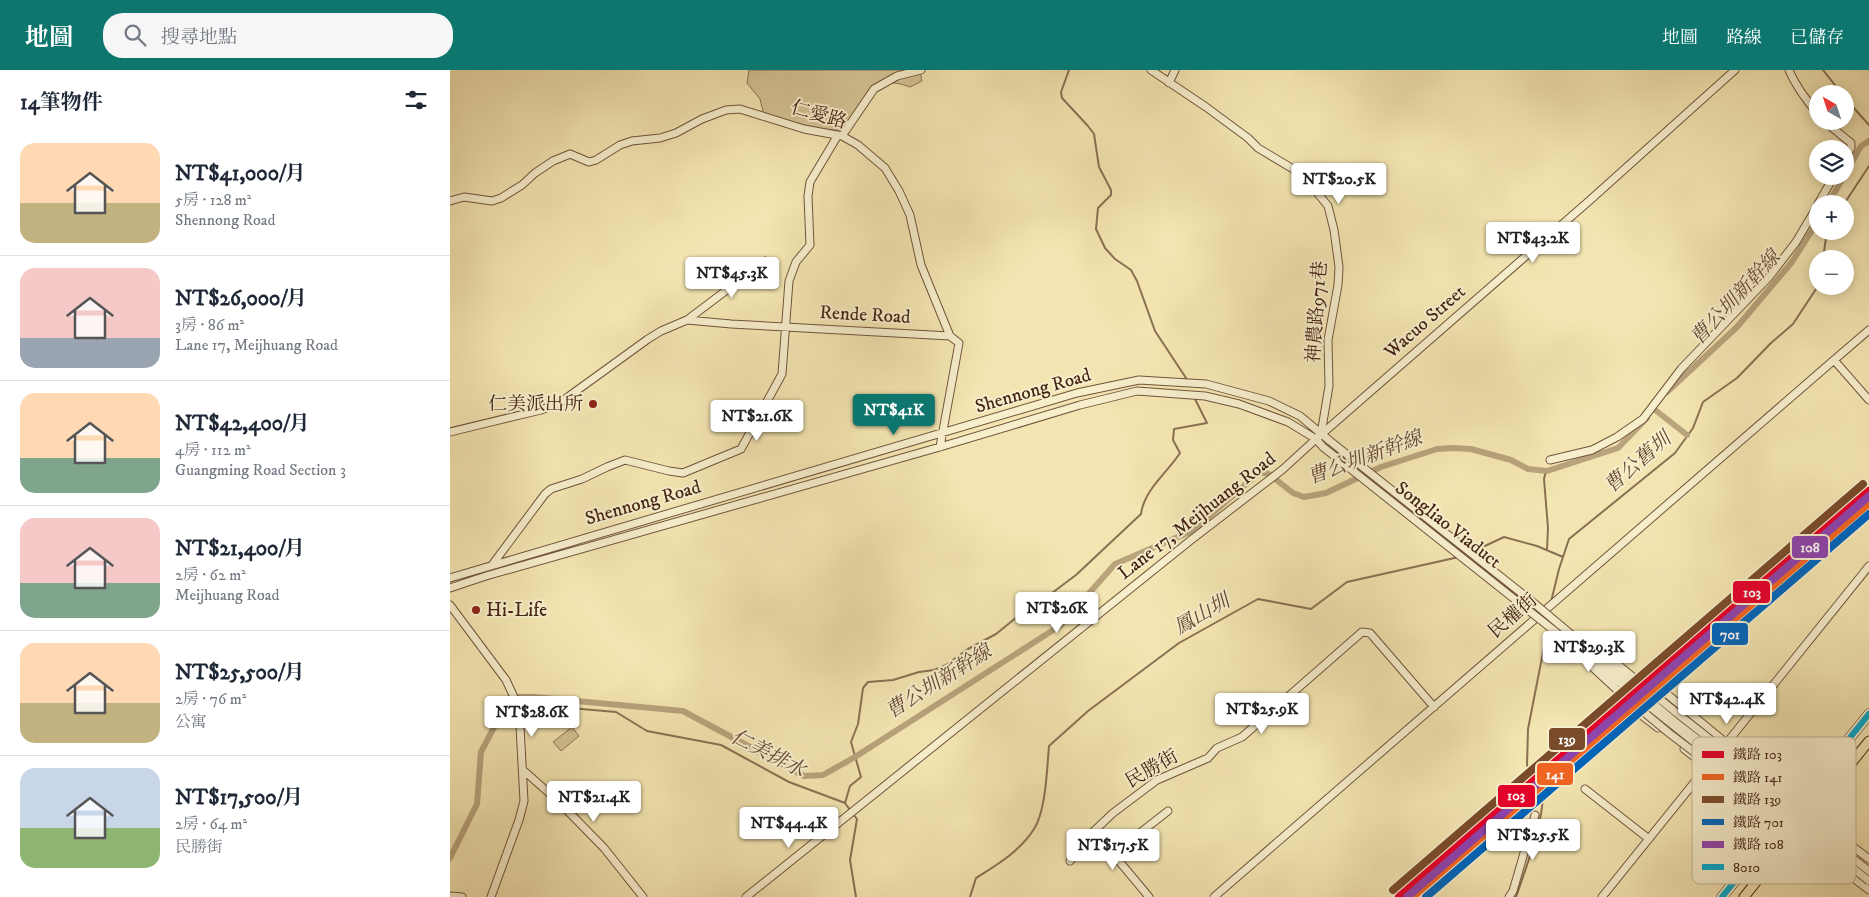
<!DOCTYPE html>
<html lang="zh-TW">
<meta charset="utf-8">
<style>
body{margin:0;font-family:"IM FELL DW Pica","Noto Serif TC",serif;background:#f6f6f7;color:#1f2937;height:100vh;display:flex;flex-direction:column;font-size:19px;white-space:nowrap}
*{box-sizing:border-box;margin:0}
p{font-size:16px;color:#747a83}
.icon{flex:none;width:28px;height:28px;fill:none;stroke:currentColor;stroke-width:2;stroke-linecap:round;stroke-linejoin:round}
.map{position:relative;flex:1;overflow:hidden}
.sheet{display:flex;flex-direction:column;background:#fff;width:450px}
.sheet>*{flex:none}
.needle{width:32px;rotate:321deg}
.buttons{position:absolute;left:1359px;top:15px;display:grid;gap:10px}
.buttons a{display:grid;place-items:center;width:45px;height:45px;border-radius:50%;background:#fff;box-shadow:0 2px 12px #0003;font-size:25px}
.price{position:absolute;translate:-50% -42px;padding:0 11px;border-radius:5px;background:#fff;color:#222;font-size:16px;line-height:32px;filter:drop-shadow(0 1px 2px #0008)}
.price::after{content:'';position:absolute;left:50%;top:30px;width:15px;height:11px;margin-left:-8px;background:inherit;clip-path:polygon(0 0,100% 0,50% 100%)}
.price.selected{background:#0f766e;color:#fff}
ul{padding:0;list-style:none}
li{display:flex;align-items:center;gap:15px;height:125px;padding:0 20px}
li+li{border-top:1px solid #e0e1e3}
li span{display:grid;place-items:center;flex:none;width:140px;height:100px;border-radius:15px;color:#555}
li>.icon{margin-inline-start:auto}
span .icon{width:60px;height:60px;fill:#fffc;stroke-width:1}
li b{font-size:21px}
h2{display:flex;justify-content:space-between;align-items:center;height:60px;padding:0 20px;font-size:21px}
header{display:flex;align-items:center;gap:30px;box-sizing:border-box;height:70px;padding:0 25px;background:#0f766e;color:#fff}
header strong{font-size:24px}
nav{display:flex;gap:28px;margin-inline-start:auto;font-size:18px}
.search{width:350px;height:45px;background:#f6f6f7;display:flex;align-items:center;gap:12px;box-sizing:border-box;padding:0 18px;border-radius:20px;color:#747a83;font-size:19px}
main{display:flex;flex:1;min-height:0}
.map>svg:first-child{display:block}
</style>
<header>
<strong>地圖</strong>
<div class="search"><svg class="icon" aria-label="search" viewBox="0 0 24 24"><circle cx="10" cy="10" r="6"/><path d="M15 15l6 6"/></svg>搜尋地點</div>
<nav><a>地圖</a><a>路線</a><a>已儲存</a></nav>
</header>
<main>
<section class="sheet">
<h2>14筆物件<svg class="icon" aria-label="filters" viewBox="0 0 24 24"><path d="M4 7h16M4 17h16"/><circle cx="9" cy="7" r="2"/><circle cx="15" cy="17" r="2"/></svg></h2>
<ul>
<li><span style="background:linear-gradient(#ffd9b3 60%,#c2b280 0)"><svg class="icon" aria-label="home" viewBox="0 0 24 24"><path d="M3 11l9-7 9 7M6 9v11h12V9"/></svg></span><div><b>NT$41,000/月</b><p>5房 · 128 m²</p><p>Shennong Road</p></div></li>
<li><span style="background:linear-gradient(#f6c9c9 70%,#9aa5b1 0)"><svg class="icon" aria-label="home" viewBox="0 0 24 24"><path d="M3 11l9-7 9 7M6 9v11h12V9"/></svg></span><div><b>NT$26,000/月</b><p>3房 · 86 m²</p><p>Lane 17, Meijhuang Road</p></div></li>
<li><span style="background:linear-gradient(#ffd9b3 65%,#7fa58c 0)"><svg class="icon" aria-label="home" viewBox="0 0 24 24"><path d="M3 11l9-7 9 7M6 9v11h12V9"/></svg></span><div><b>NT$42,400/月</b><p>4房 · 112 m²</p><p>Guangming Road Section 3</p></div></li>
<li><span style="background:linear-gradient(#f6c9c9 65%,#7fa58c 0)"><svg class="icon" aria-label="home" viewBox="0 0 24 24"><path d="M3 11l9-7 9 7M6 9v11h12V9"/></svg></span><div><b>NT$21,400/月</b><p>2房 · 62 m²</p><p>Meijhuang Road</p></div></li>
<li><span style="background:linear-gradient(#ffd9b3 60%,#c2b280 0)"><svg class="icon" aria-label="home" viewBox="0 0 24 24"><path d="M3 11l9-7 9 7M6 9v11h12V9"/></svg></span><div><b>NT$25,500/月</b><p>2房 · 76 m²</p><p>公寓</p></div></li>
<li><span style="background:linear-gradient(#c9d6e8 60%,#8fb573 0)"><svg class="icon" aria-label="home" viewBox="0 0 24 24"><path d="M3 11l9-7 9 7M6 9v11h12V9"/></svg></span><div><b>NT$17,500/月</b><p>2房 · 64 m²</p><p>民勝街</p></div></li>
</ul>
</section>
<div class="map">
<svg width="1419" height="827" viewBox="0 0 1419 827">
<rect width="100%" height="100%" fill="#f3e5b1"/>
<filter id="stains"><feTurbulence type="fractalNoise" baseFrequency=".004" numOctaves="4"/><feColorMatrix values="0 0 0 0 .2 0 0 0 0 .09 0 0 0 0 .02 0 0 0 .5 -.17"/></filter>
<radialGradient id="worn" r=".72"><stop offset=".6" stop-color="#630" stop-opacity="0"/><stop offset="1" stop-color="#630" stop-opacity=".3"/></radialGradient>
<path fill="#d5c496" stroke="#8c7456" d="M299 0H475L470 2 472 11 460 17C452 14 441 11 433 15 419 22 405 48 395 61L364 58 314 45 310 29 297 13Z
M122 657 129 666 111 681 103 672Z"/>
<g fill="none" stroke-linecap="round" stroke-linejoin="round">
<path stroke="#8a7053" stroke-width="2" d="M619 0 611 22 612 28 638 56 644 64 649 97 661 120V125L648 138 646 159 655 178 665 189 681 200 687 211 705 261 738 311
M1373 0 1392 24
M1395 28 1419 55
M1394 134 1419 96
M1373 189 1377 161
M1096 401 1094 409 1098 458 1097 480
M1022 482 1054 467 1087 476 1113 487
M1101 532 1109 499 1119 469 1225 383 1243 358 1253 332 1287 308 1321 273 1343 254 1368 216
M74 634 166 642 197 661 271 675 339 712 395 733 400 740
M1082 705 1077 695 1078 659 1095 572
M395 733 400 716 411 707 401 672 408 654 413 618 418 612 443 610 469 602 484 600 496 595 518 579 546 564 567 547 578 541 626 505 691 444C694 420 717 403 730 383L723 370 724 359 757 353 744 327
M403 744 407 749 400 790 406 827
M520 827 526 808C547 795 570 781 584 759 596 741 597 698 599 676L638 641 729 573 808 529 861 539 897 512 1009 487
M1066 827C1074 803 1099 739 1091 717"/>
<path stroke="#b8a37c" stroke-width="6" d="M1395 104 1411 76 1419 71
M1378 134 1394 106
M1217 322 1287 257 1342 192 1368 151
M1204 339 1237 365
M0 788 27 734 31 682 60 627H84L233 641 354 706 373 705 405 687 611 555 665 494 742 461 810 402 819 404 843 423 854 427 876 423 931 397 987 379 1002 378 1021 379 1061 390 1078 399 1097 401 1168 378 1197 348"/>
<defs>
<path id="minor" d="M701 0 756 37 798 68 808 78 848 102 857 110 878 136 884 160 889 197 888 215 878 270 879 316 871 364
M1339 0C1346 17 1356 30 1368 44
M719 13 725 0
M1374 51 1401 73V78L1395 88
M392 66 424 19 447 6 471 0
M0 131 14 127 42 131 51 128 72 115 85 103 103 91 120 84 139 92 146 90 170 75 182 71 210 68 226 63 252 49 276 40 290 39 354 59 392 66 408 75 435 98 449 121 460 145 471 195 500 266
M1368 134 1384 106
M237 250 315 191
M1419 260 1384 290 1419 330
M0 362 91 340 111 332 198 269 211 261 237 250 281 254 500 266 509 273 490 377
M1100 390 1142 380 1167 367 1193 349 1231 299 1319 207 1346 172 1368 135
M42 495 95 424 101 419 132 409 157 397 175 390 219 401 233 403 291 379 332 304 339 211 346 192 360 175 358 126 360 112 388 65
M0 508 627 323 689 310 756 314 819 331 850 346 880 371
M0 518 36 506 490 377 630 335 687 321 755 326 789 334 838 352 866 369 873 377
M0 535 56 610 69 638 74 731 69 750 41 827
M1202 628 1212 620 1338 724 1345 736 1360 744 1419 789
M1193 638 1191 645 1208 658
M1275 675 1419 496
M1234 679 1324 749 1333 750 1345 764 1419 820
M73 700 108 731 154 778 193 827
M1135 719 1199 769
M644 761 699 827
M663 784 718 741
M620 791 644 761 663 743 707 710 758 688 767 678 792 667 912 562 920 563 984 637
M0 826 12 827
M296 827 741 470 832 400 866 369 1139 131 1285 0
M764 827 1384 290
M1059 827 1063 821 1085 745
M1152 827 1268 683"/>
<path id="major" d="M1272 827 1419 644
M1294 827 1419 671"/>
</defs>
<use href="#minor" stroke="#70543c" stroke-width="9"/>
<use href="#major" stroke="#442315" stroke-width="11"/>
<use href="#minor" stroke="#f7eecc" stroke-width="7"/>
<use href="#major" stroke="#f3e5b1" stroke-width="9"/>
<defs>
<path id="minor-bridge" d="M880 371 1085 534 1224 651 1419 801
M873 377 1419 811
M1137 572 1167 594 1228 644 1345 736
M1141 596 1167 620 1219 663 1333 750"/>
</defs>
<use href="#minor-bridge" stroke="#70543c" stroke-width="9" stroke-linecap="butt"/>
<use href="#minor-bridge" stroke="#f7eecc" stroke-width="7"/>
<defs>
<path id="bus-1" d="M1272 827 1419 644"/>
</defs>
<use href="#bus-1" stroke="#f7eecc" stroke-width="10"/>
<use href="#bus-1" stroke="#00a9ce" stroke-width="6"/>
<defs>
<path id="rail-1" d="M949 827 1419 421"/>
<path id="rail-2" d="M962 827 1419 433"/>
<path id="rail-3" d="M943 820 1413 414"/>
<path id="rail-4" d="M976 827 1419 444"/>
<path id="rail-5" d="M957 827 1419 426"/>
</defs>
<use href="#rail-1" stroke="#f7eecc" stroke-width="11"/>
<use href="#rail-2" stroke="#f7eecc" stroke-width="11"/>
<use href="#rail-3" stroke="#f7eecc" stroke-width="11"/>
<use href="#rail-4" stroke="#f7eecc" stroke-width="11"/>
<use href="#rail-5" stroke="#f7eecc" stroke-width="11"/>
<use href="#rail-1" stroke="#e4002b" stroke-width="8"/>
<use href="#rail-2" stroke="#f26522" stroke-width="8"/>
<use href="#rail-3" stroke="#7a4b2a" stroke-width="8"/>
<use href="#rail-4" stroke="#0065bd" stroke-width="8"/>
<use href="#rail-5" stroke="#8e44ad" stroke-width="8"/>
</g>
<g fill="#8f2418" stroke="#f7eecc" stroke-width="2">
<circle cx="143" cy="334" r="5"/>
<circle cx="26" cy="540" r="5"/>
</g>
<g text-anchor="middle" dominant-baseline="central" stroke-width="4" stroke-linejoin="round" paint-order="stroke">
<g font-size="19" fill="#442315" stroke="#f7eecc">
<text transform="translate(369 45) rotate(16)">仁愛路</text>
<text transform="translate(867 242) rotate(-86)">神農路971巷</text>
<text transform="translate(415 245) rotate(3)">Rende Road</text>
<text transform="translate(975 252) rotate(-41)">Wacuo Street</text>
<text transform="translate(583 321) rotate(-16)">Shennong Road</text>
<text transform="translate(193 433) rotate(-16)">Shennong Road</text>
<text transform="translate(747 446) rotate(-38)">Lane 17, Meijhuang Road</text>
<text transform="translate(998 455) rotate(38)">Songliao Viaduct</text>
<text transform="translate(1063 546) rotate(-41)">民權街</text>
<text transform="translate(702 699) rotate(-30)">民勝街</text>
</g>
<g font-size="19" fill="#442315" stroke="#f7eecc" text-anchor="end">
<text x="133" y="334">仁美派出所</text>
<text x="36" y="540" text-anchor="start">Hi-Life</text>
</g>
<g font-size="20" font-style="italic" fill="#674934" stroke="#f7eecc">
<text transform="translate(1286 228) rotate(-47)">曹公圳新幹線</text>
<text transform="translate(915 388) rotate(-20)">曹公圳新幹線</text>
<text transform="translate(1188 393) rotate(-41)">曹公舊圳</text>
<text transform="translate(752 545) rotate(-30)">鳳山圳</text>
<text transform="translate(489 612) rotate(-32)">曹公圳新幹線</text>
<text transform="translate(318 684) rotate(27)">仁美排水</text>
</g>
</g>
<rect x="1242" y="667" width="164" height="147" rx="8" fill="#f7eecc" stroke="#c1b195" stroke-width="1"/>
<rect x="1252" y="681" width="22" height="7" fill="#e4002b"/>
<rect x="1252" y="704" width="22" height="6" fill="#f26522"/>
<rect x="1252" y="726" width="22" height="7" fill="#7a4b2a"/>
<rect x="1252" y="749" width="22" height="6" fill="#0065bd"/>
<rect x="1252" y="771" width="22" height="7" fill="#8e44ad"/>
<rect x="1252" y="794" width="22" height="6" fill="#00a9ce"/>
<g font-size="14" fill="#442315">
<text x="1283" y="689">鐵路 103</text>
<text x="1283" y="712">鐵路 141</text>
<text x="1283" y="734">鐵路 139</text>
<text x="1283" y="757">鐵路 701</text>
<text x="1283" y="779">鐵路 108</text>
<text x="1283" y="802">8010</text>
</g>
<g stroke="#f7eecc" stroke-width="2">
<rect x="1341" y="465" width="38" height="24" rx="5" fill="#8e44ad"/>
<rect x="1282" y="510" width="39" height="24" rx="5" fill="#e4002b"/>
<rect x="1261" y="552" width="38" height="24" rx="5" fill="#0065bd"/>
<rect x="1098" y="657" width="38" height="24" rx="5" fill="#7a4b2a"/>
<rect x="1086" y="692" width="38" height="24" rx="5" fill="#f26522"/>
<rect x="1047" y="714" width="39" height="24" rx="5" fill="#e4002b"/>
</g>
<g font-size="14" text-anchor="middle" font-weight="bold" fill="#fff">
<text x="1360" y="482">108</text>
<text x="1302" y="527">103</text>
<text x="1280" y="569">701</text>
<text x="1117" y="674">139</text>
<text x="1105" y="709">141</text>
<text x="1066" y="730">103</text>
</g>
<rect width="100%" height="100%" filter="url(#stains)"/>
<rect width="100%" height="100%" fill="url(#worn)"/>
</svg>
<div class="buttons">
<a><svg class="needle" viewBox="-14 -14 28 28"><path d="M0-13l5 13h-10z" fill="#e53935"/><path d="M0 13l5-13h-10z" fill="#747a83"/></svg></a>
<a><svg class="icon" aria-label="layers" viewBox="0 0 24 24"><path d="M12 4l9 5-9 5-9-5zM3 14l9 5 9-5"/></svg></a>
<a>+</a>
<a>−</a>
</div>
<b class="price" style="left:889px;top:135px">NT$20.5K</b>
<b class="price" style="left:1083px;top:194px">NT$43.2K</b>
<b class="price" style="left:282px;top:229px">NT$45.3K</b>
<b class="price selected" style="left:444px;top:366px">NT$41K</b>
<b class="price" style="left:307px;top:372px">NT$21.6K</b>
<b class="price" style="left:607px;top:564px">NT$26K</b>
<b class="price" style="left:1139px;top:603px">NT$29.3K</b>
<b class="price" style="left:1277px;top:655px">NT$42.4K</b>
<b class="price" style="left:812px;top:665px">NT$25.9K</b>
<b class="price" style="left:82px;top:668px">NT$28.6K</b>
<b class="price" style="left:144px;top:753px">NT$21.4K</b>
<b class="price" style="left:339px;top:779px">NT$44.4K</b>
<b class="price" style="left:1083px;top:791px">NT$25.5K</b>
<b class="price" style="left:663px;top:801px">NT$17.5K</b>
</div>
</main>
